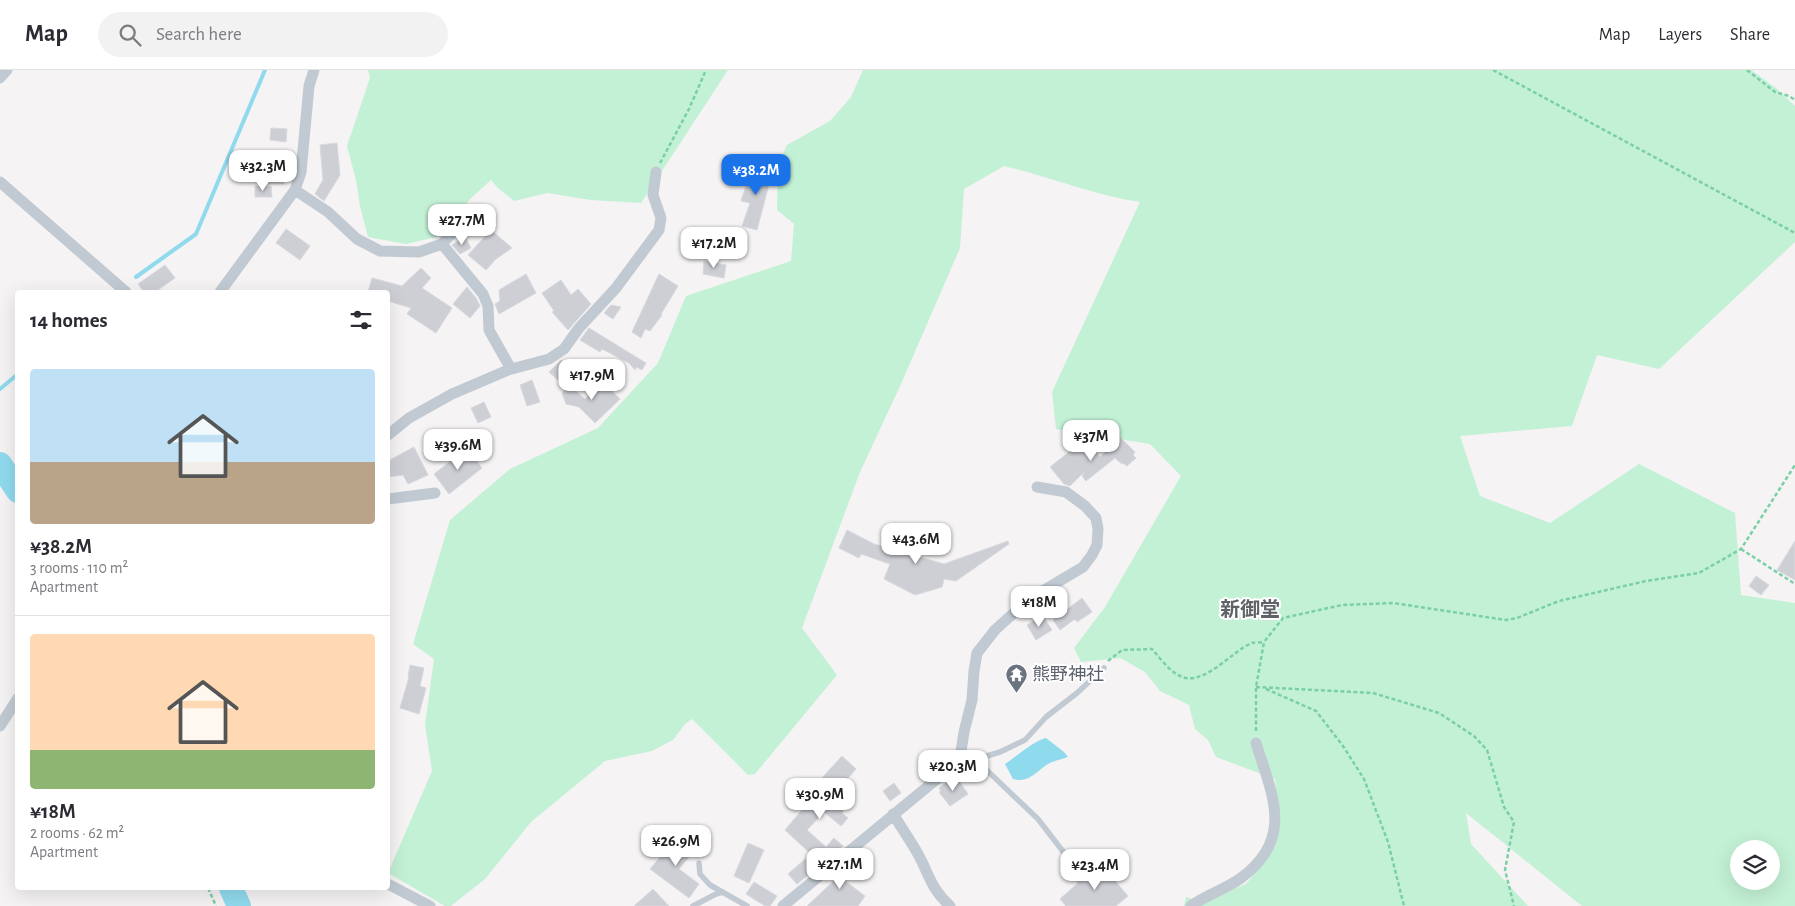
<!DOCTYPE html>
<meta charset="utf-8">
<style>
body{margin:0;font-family:"Alegreya Sans","Noto Sans JP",sans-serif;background:#f2f2f3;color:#2b2b33;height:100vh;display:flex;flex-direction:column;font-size:19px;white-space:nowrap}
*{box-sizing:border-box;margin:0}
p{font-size:16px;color:#7c7c81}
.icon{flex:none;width:28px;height:28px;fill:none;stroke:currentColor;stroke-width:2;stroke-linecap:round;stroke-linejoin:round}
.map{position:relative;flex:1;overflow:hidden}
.side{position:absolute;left:15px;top:220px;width:375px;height:600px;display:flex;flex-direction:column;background:#fff;border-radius:5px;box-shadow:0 5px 20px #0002}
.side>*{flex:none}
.buttons{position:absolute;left:1730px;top:770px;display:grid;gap:10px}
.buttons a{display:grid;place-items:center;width:50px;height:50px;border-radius:50%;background:#fff;box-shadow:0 5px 20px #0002;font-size:25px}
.price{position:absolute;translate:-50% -42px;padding:0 11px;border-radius:10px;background:#fff;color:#222;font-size:16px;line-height:32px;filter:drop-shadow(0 1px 2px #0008)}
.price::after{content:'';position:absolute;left:50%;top:30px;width:15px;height:11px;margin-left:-8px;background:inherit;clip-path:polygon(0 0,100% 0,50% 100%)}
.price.active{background:#1a73e8;color:#fff}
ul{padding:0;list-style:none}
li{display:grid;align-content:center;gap:10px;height:265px;padding:0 15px}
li+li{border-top:1px solid #e1e1e2}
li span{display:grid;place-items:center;height:155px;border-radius:5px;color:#555}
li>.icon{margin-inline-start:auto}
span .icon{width:90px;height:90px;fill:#fffc;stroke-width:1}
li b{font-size:21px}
h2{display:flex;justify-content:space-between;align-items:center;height:60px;padding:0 15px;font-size:21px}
header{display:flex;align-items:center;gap:30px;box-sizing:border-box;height:70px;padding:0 25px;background:#fff;border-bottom:1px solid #e1e1e2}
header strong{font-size:24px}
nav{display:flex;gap:28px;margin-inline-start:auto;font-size:18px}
.search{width:350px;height:45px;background:#f2f2f3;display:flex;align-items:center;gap:12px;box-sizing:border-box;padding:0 18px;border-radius:28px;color:#7c7c81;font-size:19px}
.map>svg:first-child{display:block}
</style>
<header>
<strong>Map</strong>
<div class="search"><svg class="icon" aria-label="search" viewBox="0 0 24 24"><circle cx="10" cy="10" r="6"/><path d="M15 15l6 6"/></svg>Search here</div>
<nav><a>Map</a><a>Layers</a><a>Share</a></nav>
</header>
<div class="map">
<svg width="1795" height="836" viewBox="0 0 1795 836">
<rect width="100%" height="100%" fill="#f5f3f3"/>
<path fill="#c3f1d5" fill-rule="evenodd" d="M368 0H728L641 133 591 130 547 123 514 131 498 118 491 110 470 129 441 166 406 174 368 167 360 136 356 110 347 76 370 8Z
M863 0H1751L1776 18 1795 36V172L1659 299 1597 285 1572 356 1460 366 1480 426 1550 453 1639 394 1735 443 1741 525 1795 533V836H1582L1466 743 1471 774 1528 836H1184L1186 827 1202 832 1246 814 1264 792 1278 757 1275 709 1216 687 1208 670 1195 659 1189 635 1160 621 1145 602 1120 588 1081 592 1074 578 1105 537 1181 406 1150 374 1056 359 1052 322 1140 132C1094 125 1050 107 1004 96L964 119 960 178 901 314 860 402 802 558 837 605 755 704 748 705 692 649 685 654 673 670 652 681 605 691 531 752 485 809 451 836H445L388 803 432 701 425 655 434 589 413 574 450 450 510 399 598 358 658 293 686 226 791 191 794 154 777 140 778 95 787 75 830 51 851 27ZM1739 779H1771V811H1739Z"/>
<path fill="#90daee" d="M1046 668 1064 682 1068 687C1063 689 1057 690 1052 692 1038 698 1031 714 1013 709L1005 694C1014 688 1037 669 1046 668Z"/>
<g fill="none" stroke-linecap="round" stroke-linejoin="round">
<path stroke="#90daee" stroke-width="4" d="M136 207 196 164 265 0
M0 319 18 304"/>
<path stroke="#90daee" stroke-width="24" d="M0 394 18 421
M231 818 239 836"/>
</g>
<path fill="#cdcfd5" stroke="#d7d9de" d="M271 58 287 59 286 72 270 70Z
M337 73 340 105 324 131 315 124 323 110 320 75Z
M263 96H284V114H263Z
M752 97 772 103 757 160 742 156 750 133 741 131Z
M255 116H271L272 127H255Z
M286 159 310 176 300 190 276 173Z
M491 160 512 178 496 189 486 200 468 185Z
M465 167 471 178 460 184 452 175Z
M704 191 726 195 724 208 703 204Z
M165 195 175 208 155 222H144L138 214Z
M421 198 431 208 422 218 452 238 436 263 407 244 411 238 388 231V222H368L372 208 402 216Z
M526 204 536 223 499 244 495 234 500 231 499 220Z
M659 204 678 216 661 244 662 245 650 261 645 259 641 268 632 262Z
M561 210 571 225 578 219 591 234 568 260 552 242 554 241 542 223Z
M467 217 476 228 480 236 470 248 453 234Z
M611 235 621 237 613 249 604 243Z
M589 258 646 293 642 300 636 297 635 300 629 293 602 279 600 282 580 270Z
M561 290 578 306 566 317 549 302Z
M532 310 540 332 527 336 520 315Z
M603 312 620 329 595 353 579 337 566 334 562 323 569 315 585 329Z
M484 332 491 347 478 353 471 338Z
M1120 367 1135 382 1133 385 1136 388 1127 396 1123 393 1122 394 1115 388 1086 411 1082 406 1085 401 1070 416 1064 414 1050 397 1078 375 1089 389 1097 383 1100 387Z
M414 377 428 405 408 414 403 405 388 407V391Z
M467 378 482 398 449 424 434 404Z
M847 460 874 474 944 494 1008 471 1009 474 956 511 944 509 942 517 915 525 884 509 890 494 861 484 859 488 839 478Z
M1795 471V510L1777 500Z
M1756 506 1769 515 1761 525 1749 516Z
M1082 528 1092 542 1077 552 1075 549 1060 560 1053 550Z
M1042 545 1052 560 1036 570 1027 555Z
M410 595 424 598 420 616 426 618 419 644 400 638 409 607H408Z
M842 686 856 699 831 728 845 738 842 743 848 748 841 756 824 742 807 760 826 777 834 768 843 776 797 814 788 804 811 784 785 760 806 735 808 737 824 711 821 709Z
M957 708 968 724 950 736 939 722 941 721 939 718 949 711 951 712Z
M894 713 901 723 890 731 883 721Z
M678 766 695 780 679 799 699 814 689 828 650 799Z
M748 773 764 780 749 813 734 806Z
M850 790 858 799 845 811 865 826 858 836H807L837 808 833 804Z
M1103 797 1128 826 1116 836H1066L1060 829 1078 813 1075 810 1086 801 1092 807Z
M754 812 777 826 770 836H765L746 824Z
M653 819 669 836H634Z"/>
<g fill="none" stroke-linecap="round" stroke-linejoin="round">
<path stroke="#7ad0a6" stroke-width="2.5" stroke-dasharray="4 2.5" stroke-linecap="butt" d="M1493 0 1795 163
M1747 0 1775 22 1789 26 1795 30
M660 93 689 39 706 0
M1741 479 1795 514
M1108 591 1122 580 1152 579C1160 588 1169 601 1180 606 1203 618 1233 580 1252 573 1255 572 1260 573 1264 572
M1256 617 1373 623 1439 643 1474 666 1487 680 1504 737 1514 752 1505 800 1514 836
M1266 619 1316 641 1343 676 1364 709 1388 772 1404 836
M1256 661V617L1264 572 1283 548 1342 535 1393 533 1506 550 1517 548 1559 531 1646 511 1699 503 1741 479 1795 395
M208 818 216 836"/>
<path stroke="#c1cad2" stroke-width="5.5" d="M960 688H980L1000 682 1025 670 1046 647 1077 623 1104 598
M974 688 1038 749 1068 788
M699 793 700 804 710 815 747 836
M693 836 716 824 723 822"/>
<path stroke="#c1cad2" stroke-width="11" d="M0 8 7 0
M0 112 126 222
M295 120 328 142 357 169 380 181 419 182 442 174 455 160
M442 174 483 224 488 236 489 260 511 299
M220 222 295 120 301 102 309 16 314 0
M388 365 409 348 452 324 508 300 549 289 564 279 579 258 616 218 659 160 661 148 653 125 656 102
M388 429 435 423
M0 656 18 628
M893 744C901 757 910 770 918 784 930 806 930 817 950 836
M388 814 430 836
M783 836 955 694 960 688 964 662 972 630 974 601 977 583 995 560 1016 541 1036 525 1083 497 1092 485 1097 475 1098 459 1096 448 1085 436 1066 422 1037 417
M1191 836C1206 825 1226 819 1241 808 1295 768 1272 725 1256 673"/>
</g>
<defs>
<symbol id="temple-pin" viewBox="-11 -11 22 30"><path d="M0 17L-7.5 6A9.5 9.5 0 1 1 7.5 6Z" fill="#6b7280" stroke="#fff"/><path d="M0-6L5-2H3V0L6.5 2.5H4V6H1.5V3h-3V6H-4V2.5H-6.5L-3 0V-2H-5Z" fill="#fff"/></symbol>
</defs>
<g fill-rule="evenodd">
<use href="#temple-pin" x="1004" y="592" width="25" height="34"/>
</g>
<g text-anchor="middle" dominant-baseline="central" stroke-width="4" stroke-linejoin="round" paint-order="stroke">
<g font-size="18" fill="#5b616d" stroke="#fff" text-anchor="start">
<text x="1032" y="605">熊野神社</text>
</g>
<g font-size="20" font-weight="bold" fill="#5f6368" stroke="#fff">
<text x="1250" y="540">新御堂</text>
</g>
</g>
</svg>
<div class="buttons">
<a><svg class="icon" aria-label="layers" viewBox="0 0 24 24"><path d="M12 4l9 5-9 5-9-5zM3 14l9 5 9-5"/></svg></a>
</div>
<b class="price" style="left:263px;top:122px">¥32.3M</b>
<b class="price active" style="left:756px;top:126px">¥38.2M</b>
<b class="price" style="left:462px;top:176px">¥27.7M</b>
<b class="price" style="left:714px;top:199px">¥17.2M</b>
<b class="price" style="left:592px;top:331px">¥17.9M</b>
<b class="price" style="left:1091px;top:392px">¥37M</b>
<b class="price" style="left:458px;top:401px">¥39.6M</b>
<b class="price" style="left:916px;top:495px">¥43.6M</b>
<b class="price" style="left:1039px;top:558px">¥18M</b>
<b class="price" style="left:953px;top:722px">¥20.3M</b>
<b class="price" style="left:820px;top:750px">¥30.9M</b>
<b class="price" style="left:676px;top:797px">¥26.9M</b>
<b class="price" style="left:840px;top:820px">¥27.1M</b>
<b class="price" style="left:1095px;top:821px">¥23.4M</b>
<section class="side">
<h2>14 homes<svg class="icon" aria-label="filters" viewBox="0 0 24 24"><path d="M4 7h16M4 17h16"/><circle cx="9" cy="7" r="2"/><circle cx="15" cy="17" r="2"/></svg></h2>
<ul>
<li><span style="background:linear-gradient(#bfe0f5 60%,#b9a48a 0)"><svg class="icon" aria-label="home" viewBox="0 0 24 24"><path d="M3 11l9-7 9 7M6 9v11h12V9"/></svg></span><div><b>¥38.2M</b><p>3 rooms · 110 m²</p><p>Apartment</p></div></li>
<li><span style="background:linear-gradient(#ffd9b3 75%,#8fb573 0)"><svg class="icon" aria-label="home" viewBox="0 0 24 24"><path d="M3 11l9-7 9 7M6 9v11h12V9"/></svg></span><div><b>¥18M</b><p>2 rooms · 62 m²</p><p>Apartment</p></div></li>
</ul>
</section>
</div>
